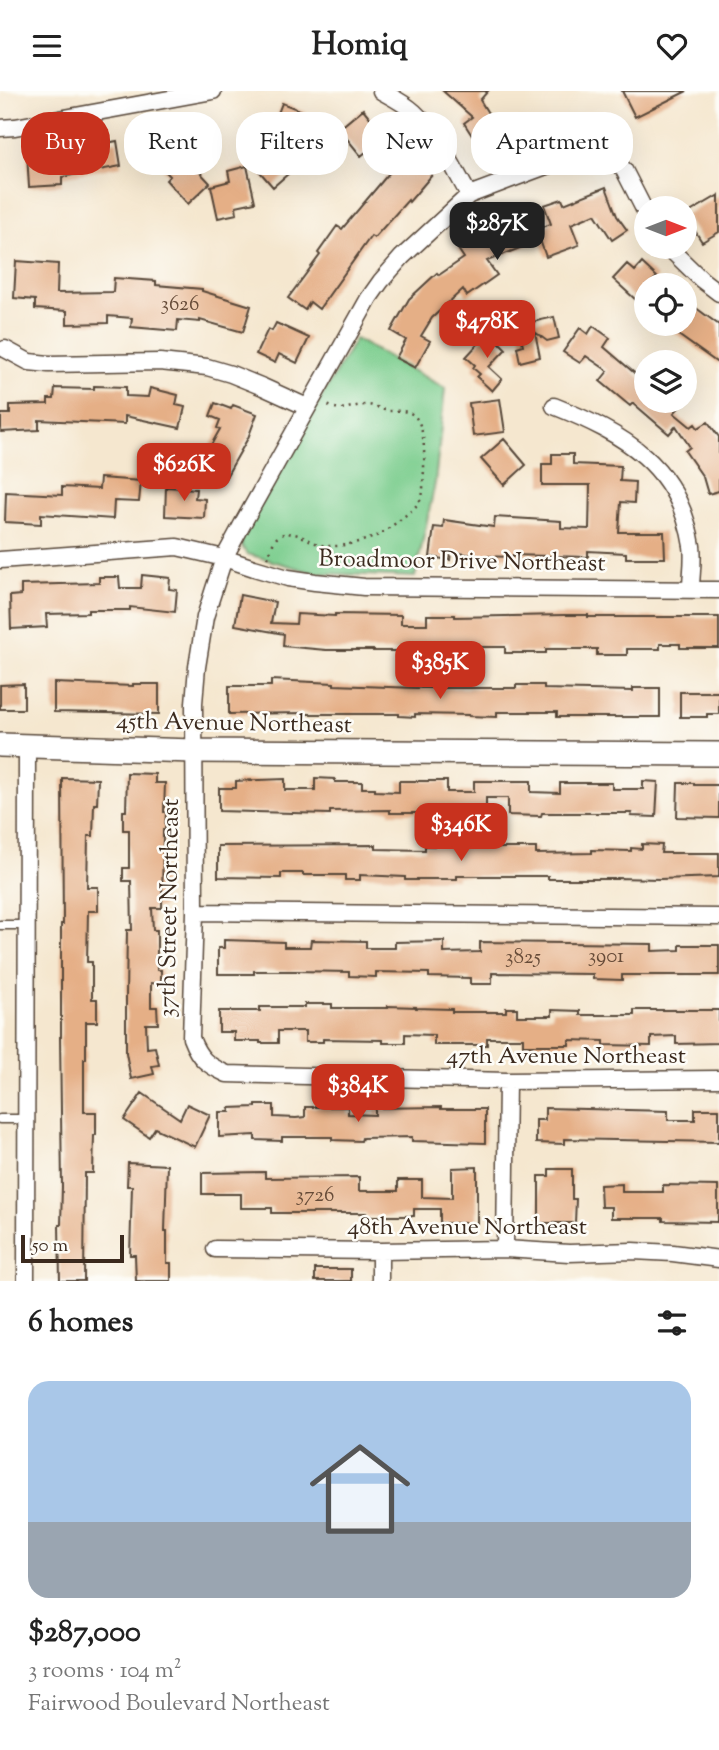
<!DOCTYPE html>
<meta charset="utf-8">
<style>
body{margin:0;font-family:"Sorts Mill Goudy",serif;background:#f6f6f6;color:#222;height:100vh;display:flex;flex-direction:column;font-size:26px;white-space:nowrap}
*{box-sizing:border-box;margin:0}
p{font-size:23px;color:#767676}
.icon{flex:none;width:38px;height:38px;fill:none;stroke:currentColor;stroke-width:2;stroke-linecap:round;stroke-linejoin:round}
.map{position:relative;height:1190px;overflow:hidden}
.drawer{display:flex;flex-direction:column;background:#fff;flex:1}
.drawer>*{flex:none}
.banner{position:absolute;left:21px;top:21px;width:677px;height:63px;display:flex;gap:14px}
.needle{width:46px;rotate:90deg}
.buttons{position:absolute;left:634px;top:105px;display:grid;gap:14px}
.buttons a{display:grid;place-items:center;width:63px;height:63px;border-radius:50%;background:#fff;box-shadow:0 7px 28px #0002;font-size:35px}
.scale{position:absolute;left:21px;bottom:18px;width:103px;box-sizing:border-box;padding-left:7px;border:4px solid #3b2a1e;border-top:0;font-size:19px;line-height:24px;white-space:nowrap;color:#3b2a1e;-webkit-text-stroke:5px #fdfcf7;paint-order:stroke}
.price{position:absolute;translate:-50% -60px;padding:0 16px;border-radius:14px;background:#c8321e;color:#fff;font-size:23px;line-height:46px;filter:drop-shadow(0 2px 4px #0008)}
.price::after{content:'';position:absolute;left:50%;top:42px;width:21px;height:16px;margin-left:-10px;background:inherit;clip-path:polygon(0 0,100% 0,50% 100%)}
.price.on{background:#222;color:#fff}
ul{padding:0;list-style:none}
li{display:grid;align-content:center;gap:14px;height:371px;padding:0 28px}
li span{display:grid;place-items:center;height:217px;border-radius:21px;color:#555}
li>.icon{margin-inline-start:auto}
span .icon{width:126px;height:126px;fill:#fffc;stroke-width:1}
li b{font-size:30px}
h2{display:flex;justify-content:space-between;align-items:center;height:84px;padding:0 28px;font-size:30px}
.tag{padding:0 24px;border-radius:28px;background:#fff;box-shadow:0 7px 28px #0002;font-size:24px;line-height:63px}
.tag.on{background:#c8321e;color:#fff}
header{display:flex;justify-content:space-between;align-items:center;height:91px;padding:0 28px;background:#fff;font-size:32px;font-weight:800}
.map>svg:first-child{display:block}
</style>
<header><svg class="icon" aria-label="menu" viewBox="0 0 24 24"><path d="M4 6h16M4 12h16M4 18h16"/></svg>Homiq<svg class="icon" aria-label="heart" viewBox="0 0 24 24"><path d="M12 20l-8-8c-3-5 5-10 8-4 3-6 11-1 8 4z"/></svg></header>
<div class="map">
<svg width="719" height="1190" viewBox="0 0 719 1190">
<rect width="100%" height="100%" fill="#fdfcf7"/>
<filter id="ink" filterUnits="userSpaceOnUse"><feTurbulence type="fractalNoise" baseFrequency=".0143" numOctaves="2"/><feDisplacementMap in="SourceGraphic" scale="14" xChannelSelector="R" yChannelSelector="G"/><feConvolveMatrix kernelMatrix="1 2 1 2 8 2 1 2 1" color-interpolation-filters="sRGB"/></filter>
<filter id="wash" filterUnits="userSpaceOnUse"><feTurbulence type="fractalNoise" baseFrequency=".00686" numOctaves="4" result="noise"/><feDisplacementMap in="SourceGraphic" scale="28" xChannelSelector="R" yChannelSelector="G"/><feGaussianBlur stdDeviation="1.57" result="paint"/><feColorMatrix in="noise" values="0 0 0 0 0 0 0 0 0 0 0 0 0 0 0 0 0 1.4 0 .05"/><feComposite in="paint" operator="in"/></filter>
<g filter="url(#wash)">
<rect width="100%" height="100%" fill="#f5e7cf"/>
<path fill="#7dce8f" stroke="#5c7c56" stroke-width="2" d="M355 248 445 297 435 392 415 486 315 482 247 463 242 456 241 446Z"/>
<g id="blocks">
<path fill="#e5af86" d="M443 0H488L480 9 508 55 487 68 464 32 472 26Z
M622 0H687L635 26Z
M282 12 307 22 303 32 309 34 301 54 270 43Z
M363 18 385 45 361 65 339 38Z
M161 33 184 56 180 60 210 92 188 113 166 89 170 85 140 54Z
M117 50 121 75 62 86V94L29 96 27 62 71 59Z
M276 54 296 76 273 96 254 74Z
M406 62 432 84 409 111 408 109 374 147 371 145 319 218 310 211 305 219 288 207 320 164 318 162 337 135 342 138Z
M247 75 255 111 236 115 237 123 218 127 211 95 230 90 228 80Z
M606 96 617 125 627 139 612 149 595 123 571 133 579 154 546 166 540 149 487 170 497 184 467 205 463 198 432 227 421 245 430 250 415 277 396 267 406 249 391 240 409 208 437 182 439 184 464 167 458 158 482 142 480 139 517 124 524 142 551 133 544 114 562 108 564 113Z
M719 104V141L702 151 685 124Z
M16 170 58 173 57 202 113 201 114 187 156 190V194L202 198V200L251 215 243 241 200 229V231L178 229 177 240 131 236 132 227 108 225V232L67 233V220L35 218V209L14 207Z
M642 172 657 186 649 194H646V198L636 209 613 188 627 173 635 180Z
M684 208 719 234V273L663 233H684Z
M554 226 559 247 547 250 535 241 540 266 520 271 517 256 523 254 520 241 531 239 523 233Z
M276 232 309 247 297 272 279 263 275 272 256 263 268 238 272 240Z
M593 235 610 247 604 256 646 292V310H685L674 322 691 336 695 333 698 337 708 331 719 346V400L708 403 703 386 685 360 690 356 676 335 669 343 633 312 630 315 600 290 608 280 586 265 580 272 563 261 580 237 588 243Z
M489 241 506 258 489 276 502 288 492 300 477 286 480 283 473 277 475 274 466 266Z
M94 295 126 296V305L148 306 150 297 178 304 176 314 185 316 180 337 125 325V333L39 329V339L1 341V323H10V314L48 313V308H54L55 297 94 298Z
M500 308 505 341 473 345 469 312Z
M215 312 231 318 233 314 257 323 248 347 222 393 197 379 220 338 217 337 220 329 210 325Z
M504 348 526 374 504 394 481 368Z
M552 363H573V373L621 375 620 390 635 391 634 412 621 411 619 441H664L665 467H626V462L588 460V466L513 464V466L480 465 451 461 450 469 430 466 434 436 443 437 444 429 494 436 495 426 561 430V437L589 438 590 394H542V373H552Z
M100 387 141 390 139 411 114 410 113 428 41 423V433L5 431 6 401 62 404V396L99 398Z
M166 396 196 398 195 407 205 408 204 427 165 425Z
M142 484 170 487 169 498 177 499 175 521 130 516V519H88V522L46 523 47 536 11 538 10 505 21 504V494L99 492V486H119L120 497H141Z
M240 504 275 511 271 532 296 533 297 523 335 525V523L401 524V533H427V524H455V526L564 524H588V526H719V557H680V553H660V558H627V564H597V558H546V562H505V556H454V560H373V559H326L283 555 284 543 235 534Z
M271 589 334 592V594L416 597H516V594H544V598L633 600V597H660V626H557V621H497V626L469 625V624L415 623V626L399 625V623H306V622L229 623V595H271Z
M54 592 133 595V593H159V623L54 621Z
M24 593V618H0V594Z
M680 601H719V623H707V626H680Z
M127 682 155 683V692H165L164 721H166L165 739H163L162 817H152L153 839H157V879H161V893L151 892V916H157L158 933H146L147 957 155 956 159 974 152 975 154 983 131 988 126 962V907L127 839H132L131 790H123V777H129V739H123V720H126Z
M62 687 98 688 97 713H94L93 745H88L87 796H98V820H88L87 871H92V908H97V931H86V968H84V1021H96V1044H94L93 1082H85L84 1190H60L59 1134H61L62 1096 60 946H61V833H63Z
M315 687 335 688V691H362V697H375V700L399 701V690H447V701H474V690H531V701L560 702V692H612V698H643V690L658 691 656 726 631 725 632 722H542L541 725 508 724V707H486V725L433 723V722H390V719L330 720V723L219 720V697H236V690L285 688V699H315Z
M678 692H694V694H719V727L677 726Z
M642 753 662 754 661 762H719V786L660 788 617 787V788H548V785H457V788H417V789H405V786L360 784V789H345V784H303V782H281V787L218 786V755L376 754V758L425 759V755H498V757H536V763L592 762V759L631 760V757L642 758Z
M224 849 284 851V856H310L311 849 366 850V857H395V851L444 850V862L480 861V851L652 853V860L680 859V854H719V884H622V889L593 888V883L492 882V893H470V887L429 886V882L376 881V886L349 885V881L295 880H254V883H218V857H224Z
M305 913H332V917H388V915L416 916V917L452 918V921H506V917H517V925H552V919L580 920V924H634V919H719V952L676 953V945L651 946V955L604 954V950L569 949V954H523V947H487V954H434V944L405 943V952H383V949L323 948V951H305V940H278V952H260V950H234V941H219V920H260V916H305Z
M142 1002 180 1028 187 1013 210 1024 195 1056 155 1037 149 1046 124 1029Z
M256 1014H274V1026L296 1027 305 1026V1016H348V1023L375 1024V1017L441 1016V1018H485V1052L412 1050V1046L362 1047 361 1050 332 1049V1046H282V1050L255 1049V1044L219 1046V1021H230L229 1017 256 1016Z
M545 1017 668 1020V1029H695V1018H719V1051L564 1048V1053L536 1052V1029H545Z
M128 1072 167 1074 165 1140H167V1172H171V1190H136L135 1164H130L132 1095H127Z
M477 1076V1132H440V1118H414V1125H366V1122H272V1117H241V1103H202V1082L265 1081V1087L359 1086V1100H398V1089H422V1106L452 1107V1077Z
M549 1078H572V1108H576L575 1132H539V1085H549Z
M622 1093V1101H663V1094L718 1095V1131L663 1130V1127H611V1116H601L600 1094Z
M315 1178H351V1190H315Z"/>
</g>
</g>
<g filter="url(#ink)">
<use href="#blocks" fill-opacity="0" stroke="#574639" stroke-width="2"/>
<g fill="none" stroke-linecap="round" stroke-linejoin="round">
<defs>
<path id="lane" d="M0 834H27
M0 1028H27"/>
<path id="street" d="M381 0C392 6 404 12 414 21 438 43 453 76 469 104
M0 37 15 36 213 0
M646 122 624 79 616 71 605 67 576 68 546 75 469 104 402 166 381 190 369 207 243 432 224 467 205 526 197 576 194 612 195 821 191 947C199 968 207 974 227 983L507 990 719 988
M668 156 702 189 719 202
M5 258 29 271 49 273 160 271 207 276 231 283 263 296 307 316
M554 315C624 343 679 374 692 455 694 469 691 484 691 498
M0 469 177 456 224 467 254 477 288 487 315 491 364 496 719 499
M195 821 719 826
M215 1158 380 1160 505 1158 569 1162 633 1160 673 1162 719 1168
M505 1158 507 990
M26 1190 27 655
M380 1190V1160"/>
<path id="secondary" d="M0 654 194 660 719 663"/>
</defs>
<use href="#lane" stroke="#574639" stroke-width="11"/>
<use href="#street" stroke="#574639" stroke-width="19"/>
<use href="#secondary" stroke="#574639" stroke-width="26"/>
<path stroke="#574639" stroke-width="2.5" stroke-dasharray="2 5" stroke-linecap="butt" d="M268 467C271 459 273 447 281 444 297 437 313 455 328 455 342 456 359 451 372 447 383 443 407 424 416 415 420 411 422 406 423 401 423 382 430 331 410 322 404 319 395 320 389 320 381 319 375 314 367 314 348 314 345 323 325 313"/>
<use href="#lane" stroke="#fff" stroke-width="8"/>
<use href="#street" stroke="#fff" stroke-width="16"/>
<use href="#secondary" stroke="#fff" stroke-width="23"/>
</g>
</g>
<g text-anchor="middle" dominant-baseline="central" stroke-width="5" stroke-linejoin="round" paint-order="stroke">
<g font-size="21" fill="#664b38">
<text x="180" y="214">3626</text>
<text x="606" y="866">3901</text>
<text x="523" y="867">3825</text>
<text x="315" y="1105">3726</text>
</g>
<g font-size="24" fill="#3b2a1e" stroke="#fdfcf7">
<text transform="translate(462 471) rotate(1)">Broadmoor Drive Northeast</text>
<text transform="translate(234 633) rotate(1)">45th Avenue Northeast</text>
<text transform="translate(170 817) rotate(-89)">37th Street Northeast</text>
<text x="566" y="966">47th Avenue Northeast</text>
<text x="467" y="1137">48th Avenue Northeast</text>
</g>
</g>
</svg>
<div class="buttons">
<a><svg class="needle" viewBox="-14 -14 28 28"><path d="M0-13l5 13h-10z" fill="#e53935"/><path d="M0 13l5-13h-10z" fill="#767676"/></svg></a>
<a><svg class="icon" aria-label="locate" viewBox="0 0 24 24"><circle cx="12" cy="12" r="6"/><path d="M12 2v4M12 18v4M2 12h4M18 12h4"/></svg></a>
<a><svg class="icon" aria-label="layers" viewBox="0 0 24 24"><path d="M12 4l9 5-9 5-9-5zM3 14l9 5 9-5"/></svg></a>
</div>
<div class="scale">50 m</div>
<b class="price on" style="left:497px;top:171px">$287K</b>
<b class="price" style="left:487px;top:269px">$478K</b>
<b class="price" style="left:184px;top:412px">$626K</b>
<b class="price" style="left:440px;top:610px">$385K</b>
<b class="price" style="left:461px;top:772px">$346K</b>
<b class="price" style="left:358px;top:1033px">$384K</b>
<div class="banner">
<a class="tag on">Buy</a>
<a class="tag">Rent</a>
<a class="tag">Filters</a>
<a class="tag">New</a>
<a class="tag">Apartment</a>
</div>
</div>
<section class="drawer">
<h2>6 homes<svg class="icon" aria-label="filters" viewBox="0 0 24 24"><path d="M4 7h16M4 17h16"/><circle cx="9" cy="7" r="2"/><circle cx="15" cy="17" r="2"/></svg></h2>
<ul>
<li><span style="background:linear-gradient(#a9c7e8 65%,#9aa5b1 0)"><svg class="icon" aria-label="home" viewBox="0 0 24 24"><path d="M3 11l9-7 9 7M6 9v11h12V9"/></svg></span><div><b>$287,000</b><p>3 rooms · 104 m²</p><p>Fairwood Boulevard Northeast</p></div></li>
</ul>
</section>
